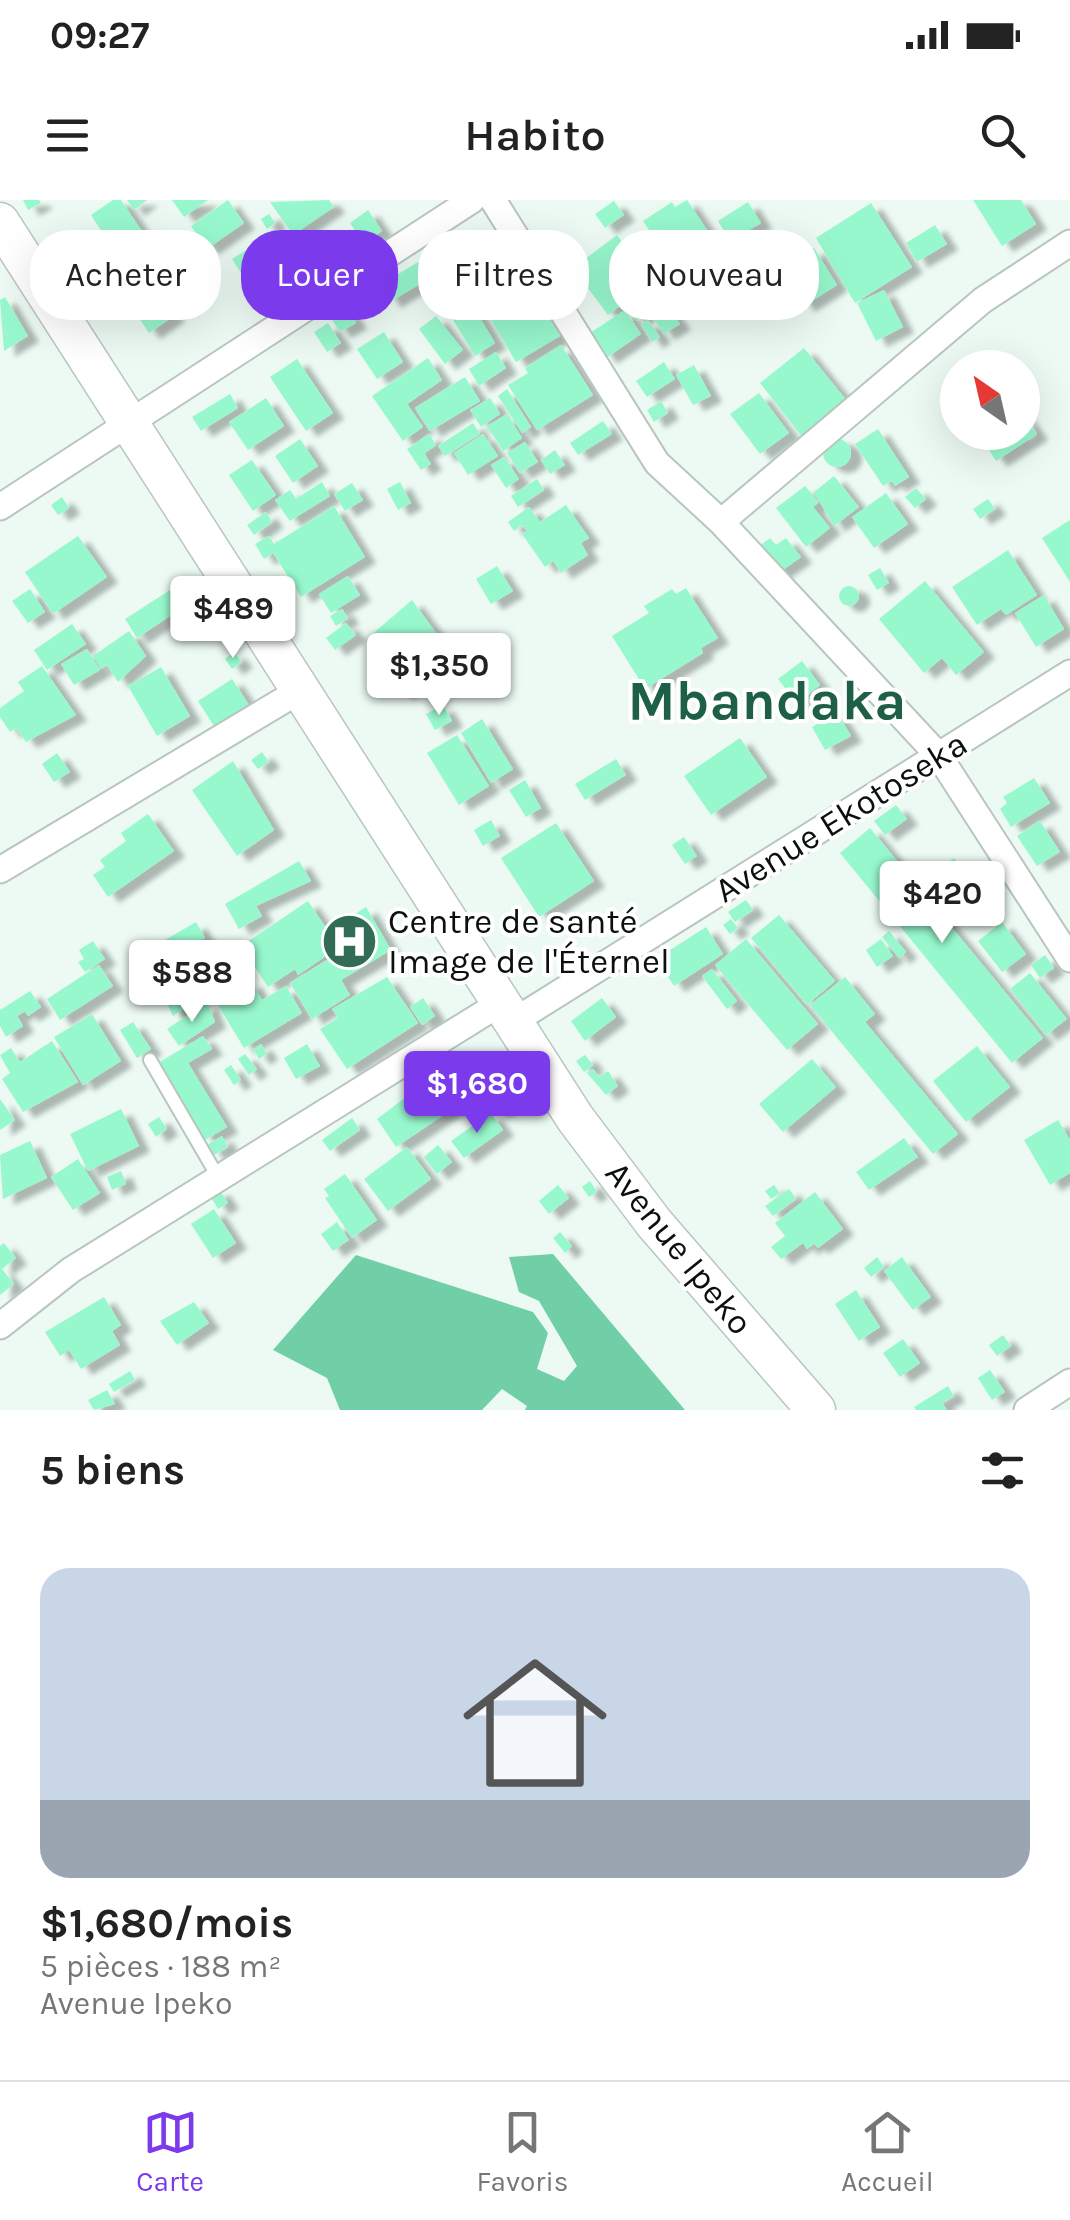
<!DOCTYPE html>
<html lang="fr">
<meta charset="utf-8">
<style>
body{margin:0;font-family:Karla,sans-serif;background:#f6f6f6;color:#222;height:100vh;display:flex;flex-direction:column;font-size:38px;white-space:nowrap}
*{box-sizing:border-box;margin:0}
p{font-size:32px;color:#767676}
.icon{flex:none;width:55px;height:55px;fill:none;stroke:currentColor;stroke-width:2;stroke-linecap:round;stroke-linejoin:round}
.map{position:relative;height:1210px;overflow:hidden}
.panel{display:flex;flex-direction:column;background:#fff;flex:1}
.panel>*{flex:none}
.guide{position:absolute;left:30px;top:30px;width:1010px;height:90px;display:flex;gap:20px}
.needle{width:65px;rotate:326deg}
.controls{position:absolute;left:940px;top:150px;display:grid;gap:20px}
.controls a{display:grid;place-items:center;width:100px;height:100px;border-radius:50%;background:#fff;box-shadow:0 10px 40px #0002;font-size:50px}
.price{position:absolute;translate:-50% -85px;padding:0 22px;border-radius:10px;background:#fff;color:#222;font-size:32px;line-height:65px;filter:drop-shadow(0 2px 5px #0008)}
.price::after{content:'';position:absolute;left:50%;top:60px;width:30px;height:22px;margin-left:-15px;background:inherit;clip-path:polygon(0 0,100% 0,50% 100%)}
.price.selected{background:#7c3aed;color:#fff}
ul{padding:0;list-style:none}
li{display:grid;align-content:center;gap:20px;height:530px;padding:0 40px}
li+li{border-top:2px solid #e0e0e0}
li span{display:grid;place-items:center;height:310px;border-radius:30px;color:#555}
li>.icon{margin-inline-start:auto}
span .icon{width:180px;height:180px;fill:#fffc;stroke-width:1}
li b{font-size:42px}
h2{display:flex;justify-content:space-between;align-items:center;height:120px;padding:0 40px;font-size:42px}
.tag{padding:0 35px;border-radius:40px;background:#fff;box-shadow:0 10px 40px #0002;font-size:35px;line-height:90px}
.tag.selected{background:#7c3aed;color:#fff}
.status{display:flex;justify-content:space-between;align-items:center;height:70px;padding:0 50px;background:#fff;direction:ltr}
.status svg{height:28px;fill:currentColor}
header{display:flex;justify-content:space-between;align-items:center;height:130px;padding:0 40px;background:#fff;font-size:45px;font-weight:600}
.tab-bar{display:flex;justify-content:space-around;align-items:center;height:140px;border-top:2px solid #e0e0e0;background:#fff;font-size:28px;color:#767676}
.tab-bar a{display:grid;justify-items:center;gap:5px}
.tab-bar .selected{color:#7c3aed}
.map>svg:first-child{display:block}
</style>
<div class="status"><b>09:27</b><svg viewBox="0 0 49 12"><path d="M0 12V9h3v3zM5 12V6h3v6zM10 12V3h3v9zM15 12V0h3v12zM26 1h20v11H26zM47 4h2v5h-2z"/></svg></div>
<header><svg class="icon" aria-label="menu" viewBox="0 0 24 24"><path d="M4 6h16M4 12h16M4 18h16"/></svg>Habito<svg class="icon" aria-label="search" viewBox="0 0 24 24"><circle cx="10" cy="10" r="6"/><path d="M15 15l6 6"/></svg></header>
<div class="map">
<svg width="1070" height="1210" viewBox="0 0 1070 1210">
<defs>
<filter id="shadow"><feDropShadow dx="11" dy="6" stdDeviation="2.5" flood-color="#0004"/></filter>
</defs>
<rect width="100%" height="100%" fill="#ecfaf3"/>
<path fill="#70cfa6" d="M553 1054 685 1210H525L527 1206 502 1189 482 1210H340L327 1178 273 1150 356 1055 533 1112 548 1133 537 1169 564 1181 577 1166 539 1101 519 1092 509 1057Z"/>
<path fill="#98f8cd" filter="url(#shadow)" d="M23 0H39L41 3 28 10Z
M113 0H121L143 33 115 52 91 15Z
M127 0H147L134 10Z
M172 0H208L184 17Z
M228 0 244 23 207 49 191 26Z
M329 0 334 7 293 35 270 2Z
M687 0 711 36 671 63 643 21 672 2 675 7Z
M973 0H1021L1036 24 1002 46Z
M614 1 624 15 605 28 595 14Z
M748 2 761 23 730 41 718 21Z
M871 3 912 67 855 103 816 38Z
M368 10 382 31 364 43 350 23Z
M269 14 275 23 267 29 261 19Z
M935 25 947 44 917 62 906 43Z
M617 35 652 82 608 115 573 68Z
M263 40 289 82 259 101 232 59Z
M447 42 456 57 435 69 426 54Z
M499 43 519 73 478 99 455 64 470 54 474 59Z
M814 48 837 85 804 106 781 70Z
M418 62 428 79 390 102 380 85Z
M453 73 495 143 475 156 432 86Z
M148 77 174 116 149 133 123 94Z
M884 90 903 127 876 141 857 103Z
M534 94 560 136 516 162 491 120Z
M495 96 503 109 491 116 483 104Z
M5 97 28 136 4 151 0 100Z
M638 105 645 115 637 121 630 110Z
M668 107 680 124 664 134 652 117Z
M348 110 356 123 340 132 332 120Z
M625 110 641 134 606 158 590 133Z
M436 116 463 150 445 164 419 129Z
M648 120 660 137 652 142 641 125Z
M328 123 341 143 327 152 314 132Z
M384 132 403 162 377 179 357 149Z
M561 145 593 195 537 230 508 185 528 173 525 168Z
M804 148 847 201 802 237 760 183Z
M496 152 506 168 479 186 469 169Z
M428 158 442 180 407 204 423 227 403 241 372 196Z
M297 159 333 213 306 231 270 177Z
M664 162 675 179 647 197 636 181Z
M694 165 711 196 693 205 676 175Z
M465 177 480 201 430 231 415 208Z
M507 189 531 227 522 233 498 196Z
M759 193 789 233 760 254 730 214Z
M230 194 238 208 201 231 192 217Z
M266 198 284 226 248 250 229 222Z
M490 198 500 214 481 227 470 210Z
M661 201 668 213 654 222 647 210Z
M1022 212 1037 234 996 261 977 232H1022Z
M507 214 522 238 503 251 487 226Z
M603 221 612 234 578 255 570 243Z
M473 223 480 234 445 256 438 246Z
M878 229 909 277 895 286 892 281 883 286 855 244Z
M429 234 436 245 424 253 431 264 421 270 407 249Z
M483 234 498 256 468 275 454 253Z
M823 253a14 14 0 1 1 28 0a14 14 0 1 1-28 0Z
M300 239 318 266 293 283 275 256Z
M525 242 538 262 520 273 507 253Z
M555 250 565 265 550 274 541 260Z
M504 257 519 279 506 288 491 265Z
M252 260 276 295 253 311 229 275Z
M834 276 859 307 834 326 814 292Z
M537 279 544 290 518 307 511 296Z
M322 282 330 296 290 321 275 300 290 290 296 299Z
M400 282 411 303 398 310 387 289Z
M352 283 363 300 345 311 334 294Z
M805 286 819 302 813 307 830 328 806 347 776 308Z
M916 288 926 299 915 308 905 297Z
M886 293 908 324 874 348 852 317Z
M62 297 69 308 58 315 51 305Z
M988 299 995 309 980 319 973 309Z
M566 305 589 338 581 343 588 355 561 373 553 361 545 367 522 334 527 331 522 325 514 331 508 322 529 307 540 322Z
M334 306 365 357 301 397 273 353 264 359 255 344 269 336 274 344Z
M266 312 272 322 254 335 247 325Z
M1070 320V382L1042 338Z
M78 336 107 377 53 414 25 372Z
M770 338 776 345 786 338 801 357 776 375 757 348Z
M1008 350 1037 395 1006 415 1001 409 977 425 952 387Z
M497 366 513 391 491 404 476 379Z
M880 368 889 383 877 390 868 375Z
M348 376 360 395 331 413 319 394Z
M925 381 984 452 956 475 942 458 924 473 879 419Z
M839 396a10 10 0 1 1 20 0a10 10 0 1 1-20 0Z
M686 388 718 438 701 448 703 453 645 489 612 436 649 413 644 406 672 389 676 394Z
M30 389 45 412 28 423 12 401Z
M170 390 182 408 137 438 125 419Z
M1044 395 1064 429 1036 447 1015 413Z
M412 400 458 463 423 488 418 482 402 494 389 477 396 472 370 436Z
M194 405 200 417 188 424 181 413Z
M342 409 348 418 336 426 330 416Z
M346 423 356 435 335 450 326 438Z
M72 424 86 444 47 470 34 450Z
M129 431 146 456 118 482 107 465 101 469 93 456Z
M483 434 493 446 480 456 470 445Z
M87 449 100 470 74 485 61 464Z
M234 452 242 462 232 469 225 459Z
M802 461 820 485 797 503 778 479Z
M42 466 76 515 26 542 16 528 10 532 0 517V508L24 491 18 482Z
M161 467 190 516 157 536 128 486Z
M232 479 251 508 217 531 198 501Z
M443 505 452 521 435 530 426 514Z
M837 513 851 536 825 550 812 527Z
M482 519 513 569 491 583 461 533Z
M457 535 489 586 459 605 427 553Z
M740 538 767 577 711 615 684 576Z
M262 552 269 562 258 569 251 560Z
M57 553 70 572 54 582 42 564Z
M616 559 626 575 585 600 575 584Z
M233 561 274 630 237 656 192 590Z
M1034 578 1050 603 1011 627 1000 609 1007 603 1003 597Z
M525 580 541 608 526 617 509 590Z
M896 605 907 619 885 635 874 621Z
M148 614 174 651 108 697 93 675 105 667 100 660 126 641 121 633Z
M491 620 500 636 483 646 474 630Z
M1040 621 1060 652 1037 666 1017 636Z
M556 623 594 681 539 717 501 658Z
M870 628 1043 838 1012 863 840 653Z
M684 637 697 656 685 664 672 645Z
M954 658 966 674 943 692 930 677Z
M299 661 311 681 256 706 262 716 239 729 225 704Z
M746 700 753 710 735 722 728 712Z
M308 701 332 737 326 741 333 751 298 775 295 769 268 787 241 746Z
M366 707 391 750 341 780 350 795 312 819 290 783 338 753 330 730Z
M779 715 835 781 807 805 751 738Z
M731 719 738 728 730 734 723 725Z
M196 722 205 738 144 774 134 758Z
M1002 722 1026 754 1002 772 978 741Z
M706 727 723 754 674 786 656 759Z
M889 731 906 752 899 758 882 737Z
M746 739 818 824 787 850 715 765Z
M881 739 893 756 877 767 866 750Z
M93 741 105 759 85 772 78 762 84 759 79 750Z
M204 746 226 781 173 816 155 778Z
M1045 755 1054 768 1040 778 1031 765Z
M99 765 113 786 60 820 47 799Z
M712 769 737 801 727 809 702 776Z
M1030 773 1067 819 1046 835 1010 789Z
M387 777 418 823 347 869 320 829 338 818 332 809Z
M845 777 875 814 865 822 958 934 933 954 810 805Z
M251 781 262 800 286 786 302 813 244 848 216 802Z
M30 791 41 807 28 816 25 811 17 816 23 826 6 837 0 826V810Z
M423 798 435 816 422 825 410 807Z
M602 798 616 817 585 841 571 821Z
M207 802 215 822 179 846 167 829Z
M92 814 121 861 83 885 54 837Z
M133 822 151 849 137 858 120 830Z
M203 836 212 849 188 863 227 927 205 940 158 863Z
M52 841 78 882 23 912 2 879 10 873 0 855 11 848 20 862Z
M261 844 267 854 259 859 253 849Z
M307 844 320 866 296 879 284 858Z
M977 846 1010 887 966 922 933 881Z
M245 854 257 869 249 875 238 859Z
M585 855 593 865 584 872 576 861Z
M812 859 836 887 783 932 759 904Z
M459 861 468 875 453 885 444 871Z
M231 865 241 880 234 885 224 870Z
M593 869 599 877 608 871 618 886 606 895 587 873Z
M439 872 460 904 396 947 377 919Z
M471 876 487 902 471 912 455 886Z
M504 894 511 904 497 912 491 902Z
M0 899 15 920 0 930Z
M121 909 139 946 88 971 70 934Z
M491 913 503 930 464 958 451 941Z
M159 917 167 929 156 937 148 924Z
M352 918 360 930 330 951 322 940Z
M1058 920 1070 940V973L1050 985 1024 940Z
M222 936 228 947 214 955 207 945Z
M904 938 918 957 869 990 856 972Z
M30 941 47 978 3 999 0 955Z
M438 945 452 962 437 974 424 957Z
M407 947 431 979 388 1011 364 979Z
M78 959 100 993 73 1010 51 977Z
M121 971 126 984 112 990 107 977Z
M345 974 377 1020 352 1038 325 998 329 996 324 989Z
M590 981 597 992 589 997 582 987Z
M558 985 569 998 549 1014 539 1001Z
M774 985 780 993 771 999 765 991Z
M219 989 228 1003 218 1009 209 994Z
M789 989 796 999 773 1016 765 1006Z
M815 992 843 1029 818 1048 814 1044 807 1049 803 1043 781 1059 771 1047 785 1036 775 1023Z
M214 1009 236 1043 213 1058 191 1024Z
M337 1022 349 1040 333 1051 321 1034Z
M560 1032 572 1046 565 1053 553 1038Z
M4 1043 16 1058 2 1069 14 1084 0 1095V1046Z
M877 1057 884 1067 871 1077 864 1068Z
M902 1057 931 1097 913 1110 884 1071Z
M856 1090 880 1127 859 1141 835 1104Z
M104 1097 121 1125 112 1131 120 1145 81 1169 69 1150 60 1156 45 1132Z
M194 1102 209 1123 177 1145 160 1121Z
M1003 1135 1011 1146 997 1156 989 1145Z
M903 1139 920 1163 900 1177 883 1153Z
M990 1170 1005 1192 992 1200 978 1178Z
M130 1171 135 1180 114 1192 109 1184Z
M948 1186 954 1196 942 1203 947 1210H916L914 1207Z
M107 1190 115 1204 94 1210 88 1200Z"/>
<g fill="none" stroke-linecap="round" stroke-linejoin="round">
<defs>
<path id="lane" d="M150 860 218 977"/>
<path id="street" d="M493 0 657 263 721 322 939 556 1070 759
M0 307 472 0
M721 322 983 100 1070 43
M0 670 299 491
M511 823 1070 473
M0 1126 71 1070 499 804
M1027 1210 1070 1182"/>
<path id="secondary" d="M0 22 575 918 654 1023 816 1210"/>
</defs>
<use href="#lane" stroke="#b9c6bf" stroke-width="16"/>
<use href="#street" stroke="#b9c6bf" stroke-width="29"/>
<use href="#secondary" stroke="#b9c6bf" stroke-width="41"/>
<use href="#lane" stroke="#fff" stroke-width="12"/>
<use href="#street" stroke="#fff" stroke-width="25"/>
<use href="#secondary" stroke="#fff" stroke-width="38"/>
</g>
<defs>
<symbol id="hospital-disc" viewBox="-11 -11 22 22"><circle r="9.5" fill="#336c54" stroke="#fff"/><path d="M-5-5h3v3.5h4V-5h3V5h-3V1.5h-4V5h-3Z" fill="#fff"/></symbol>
</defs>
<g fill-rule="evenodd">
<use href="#hospital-disc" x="318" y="710" width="63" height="63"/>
</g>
<g text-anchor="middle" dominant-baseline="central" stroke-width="8" stroke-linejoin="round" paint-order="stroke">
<g font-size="35" fill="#0b100e" stroke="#fff">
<text transform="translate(841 617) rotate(-32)">Avenue Ekotoseka</text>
<text transform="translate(679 1048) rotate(51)">Avenue Ipeko</text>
</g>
<g font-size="35" fill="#0b100e" stroke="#fff" text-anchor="start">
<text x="388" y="721">Centre de santé<tspan x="388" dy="40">Image de l'Éternel</tspan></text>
</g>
<g font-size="55" font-weight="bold" fill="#1d6046" stroke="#fff">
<text x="767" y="501">Mbandaka</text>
</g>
</g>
</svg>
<div class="controls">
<a><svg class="needle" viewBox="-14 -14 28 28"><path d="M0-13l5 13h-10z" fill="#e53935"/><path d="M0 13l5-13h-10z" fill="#767676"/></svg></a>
</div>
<b class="price" style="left:233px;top:461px">$489</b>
<b class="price" style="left:439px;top:518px">$1,350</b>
<b class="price" style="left:942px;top:746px">$420</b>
<b class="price" style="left:192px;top:825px">$588</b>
<b class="price selected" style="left:477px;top:936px">$1,680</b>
<div class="guide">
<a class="tag">Acheter</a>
<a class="tag selected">Louer</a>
<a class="tag">Filtres</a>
<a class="tag">Nouveau</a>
</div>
</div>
<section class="panel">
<h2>5 biens<svg class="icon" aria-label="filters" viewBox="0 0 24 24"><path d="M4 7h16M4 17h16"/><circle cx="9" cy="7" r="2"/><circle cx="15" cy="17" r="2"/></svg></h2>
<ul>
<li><span style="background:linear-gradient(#c9d6e8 75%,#9aa5b1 0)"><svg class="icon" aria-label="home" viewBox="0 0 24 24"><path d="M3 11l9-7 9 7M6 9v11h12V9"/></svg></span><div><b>$1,680/mois</b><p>5 pièces · 188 m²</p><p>Avenue Ipeko</p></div></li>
</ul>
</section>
<nav class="tab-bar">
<a class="selected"><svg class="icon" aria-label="map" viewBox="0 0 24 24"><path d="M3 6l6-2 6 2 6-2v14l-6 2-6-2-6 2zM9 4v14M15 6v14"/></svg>Carte</a>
<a><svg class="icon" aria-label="saved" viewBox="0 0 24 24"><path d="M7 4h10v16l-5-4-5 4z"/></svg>Favoris</a>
<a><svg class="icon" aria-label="home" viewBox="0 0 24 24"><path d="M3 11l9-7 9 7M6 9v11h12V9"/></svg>Accueil</a>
</nav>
